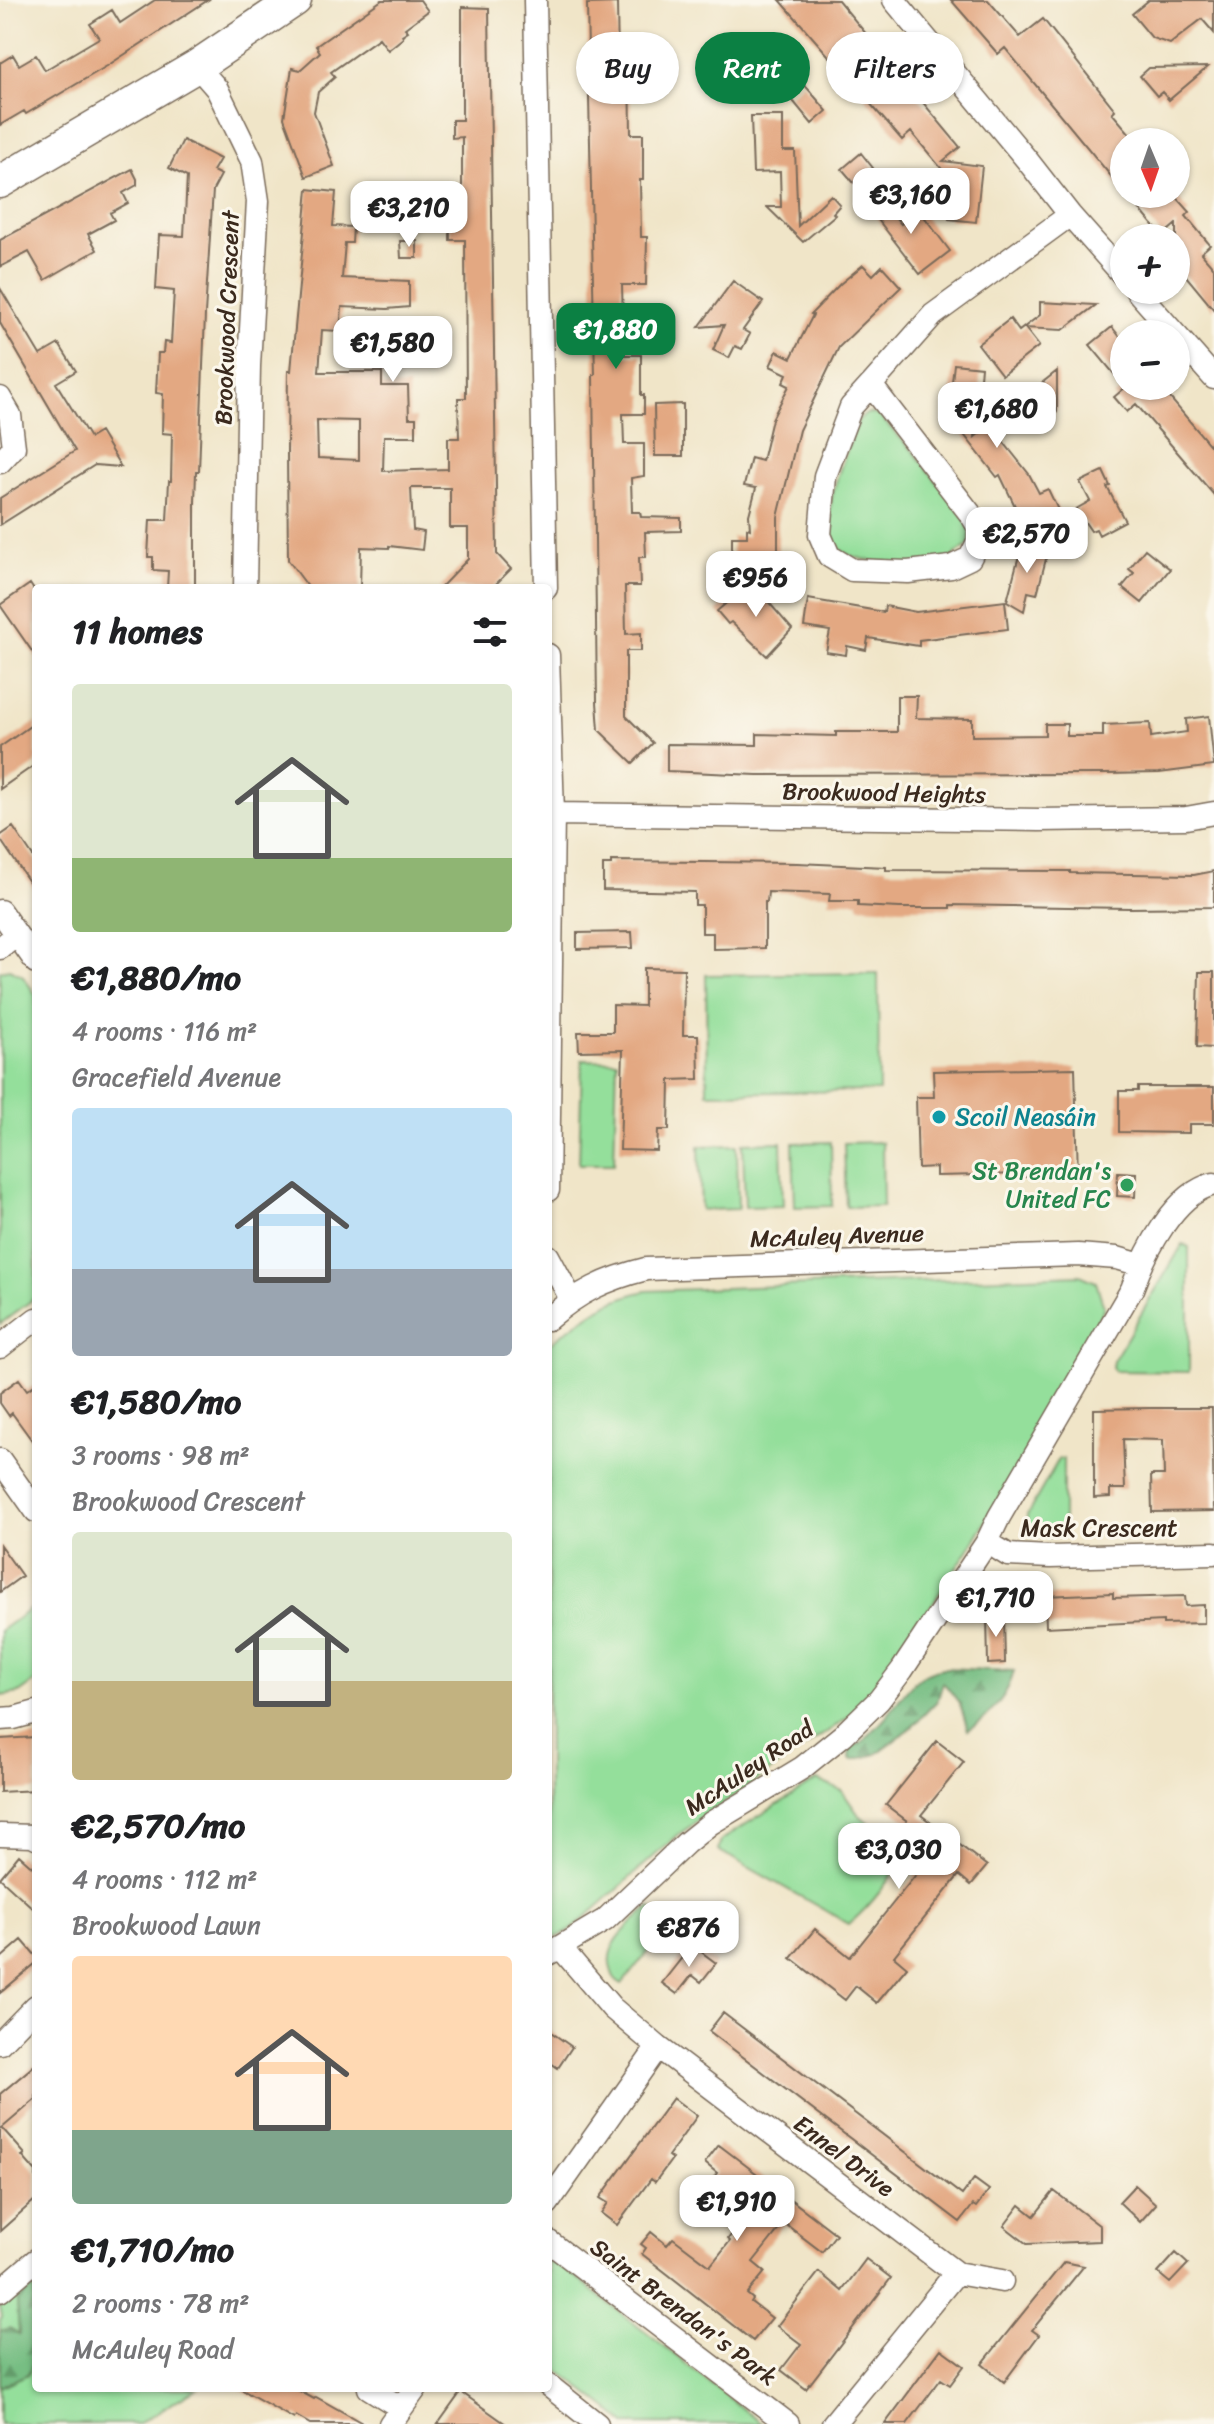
<!DOCTYPE html>
<meta charset="utf-8">
<style>
body{margin:0;font-family:Sriracha,sans-serif;background:#f6f6f6;color:#202124;height:100vh;display:flex;flex-direction:column;font-size:30px;white-space:nowrap}
*{box-sizing:border-box;margin:0}
p{font-size:26px;color:#757577}
.icon{flex:none;width:44px;height:44px;fill:none;stroke:currentColor;stroke-width:2;stroke-linecap:round;stroke-linejoin:round}
.map{position:relative;flex:1;overflow:hidden}
.side{position:absolute;left:32px;top:584px;width:520px;height:1808px;display:flex;flex-direction:column;background:#fff;border-radius:8px;box-shadow:0 2px 6px #0004}
.side>*{flex:none}
.guide{position:absolute;left:576px;top:32px;width:518px;height:72px;display:flex;gap:16px}
.needle{width:52px;rotate:178deg}
.fabs{position:absolute;left:1110px;top:128px;display:grid;gap:16px}
.fabs a{display:grid;place-items:center;width:80px;height:80px;border-radius:50%;background:#fff;box-shadow:0 2px 6px #0004;font-size:40px}
.price{position:absolute;translate:-50% -68px;padding:0 18px;border-radius:16px;background:#fff;color:#222;font-size:26px;line-height:52px;filter:drop-shadow(0 2px 4px #0008)}
.price::after{content:'';position:absolute;left:50%;top:48px;width:24px;height:18px;margin-left:-12px;background:inherit;clip-path:polygon(0 0,100% 0,50% 100%)}
.price.selected{background:#0b8043;color:#fff}
ul{padding:0;list-style:none}
li{display:grid;align-content:center;gap:16px;height:424px;padding:0 40px}
li span{display:grid;place-items:center;height:248px;border-radius:8px;color:#555}
li>.icon{margin-inline-start:auto}
span .icon{width:144px;height:144px;fill:#fffc;stroke-width:1}
li b{font-size:34px}
h2{display:flex;justify-content:space-between;align-items:center;height:96px;padding:0 40px;font-size:34px}
.tag{padding:0 28px;border-radius:36px;background:#fff;box-shadow:0 2px 6px #0004;font-size:28px;line-height:72px}
.tag.selected{background:#0b8043;color:#fff}
.map>svg:first-child{display:block}
</style>
<div class="map">
<svg width="1214" height="2424" viewBox="0 0 1214 2424">
<defs>
<pattern id="forest-firs" width="22" height="20" patternUnits="userSpaceOnUse" patternTransform="scale(2)"><rect width="22" height="20" fill="#77be83"/><path d="M5 1l3.5 6h-7zM16 11l3.5 6h-7z" fill="#639b6b"/></pattern>
</defs>
<rect width="100%" height="100%" fill="#fbf7ec"/>
<filter id="ink" filterUnits="userSpaceOnUse"><feTurbulence type="fractalNoise" baseFrequency=".0125" numOctaves="2"/><feDisplacementMap in="SourceGraphic" scale="16" xChannelSelector="R" yChannelSelector="G"/><feConvolveMatrix kernelMatrix="1 2 1 2 8 2 1 2 1" color-interpolation-filters="sRGB"/></filter>
<filter id="wash" filterUnits="userSpaceOnUse"><feTurbulence type="fractalNoise" baseFrequency=".006" numOctaves="4" result="noise"/><feDisplacementMap in="SourceGraphic" scale="32" xChannelSelector="R" yChannelSelector="G"/><feGaussianBlur stdDeviation="1.8" result="paint"/><feColorMatrix in="noise" values="0 0 0 0 0 0 0 0 0 0 0 0 0 0 0 0 0 1.4 0 .05"/><feComposite in="paint" operator="in"/></filter>
<g filter="url(#wash)">
<rect width="100%" height="100%" fill="#f0e5c8"/>
<path fill="#94df9b" stroke="#68845c" stroke-width="2" d="M868 413 878 415 913 451 972 527 969 545C961 550 952 558 944 562 926 570 902 567 883 563 870 560 853 559 842 551 810 528 848 449 859 419Z
M9 969 22 975 36 995V1297L0 1324V971Z
M878 973 879 1091 707 1093 706 975Z
M582 1060 617 1061 614 1164H579Z
M781 1142 783 1206 745 1207 743 1143Z
M831 1142 832 1206 795 1207 793 1143Z
M882 1142 883 1206 846 1207 844 1143Z
M737 1145 738 1209 701 1210 699 1146Z
M1183 1244 1189 1247V1372L1114 1371 1112 1367 1113 1361Z
M1080 1275 1096 1282 1104 1307 1071 1377 971 1546 863 1707 679 1834 570 1931 548 1941V1345C582 1319 603 1300 646 1291Z
M1059 1459H1063V1535C1048 1540 1038 1538 1027 1527V1515Z
M36 1605V1681L19 1693 0 1696V1631Z
M817 1780 842 1791 858 1814 905 1853C889 1881 874 1903 849 1924L718 1850 721 1841 735 1831Z
M650 1907 667 1927 622 1984C615 1980 613 1977 611 1969 603 1944 632 1923 650 1907Z
M548 2259 560 2265 762 2424H627L548 2362Z
M36 2275V2388H197L137 2424H0V2319L2 2317 0 2307Z"/>
<path fill="url(#forest-firs)" stroke="#597450" stroke-width="2" d="M943 1668 1014 1671C1008 1695 990 1718 968 1730L960 1704 943 1682 937 1701 911 1728 876 1754 853 1760 850 1758 851 1746C864 1744 866 1738 875 1729 900 1707 906 1674 943 1668Z
M34 2286 36 2359 28 2374 0 2387V2331L10 2328 19 2334 17 2302Z"/>
<g id="blocks">
<path fill="#e3a882" fill-rule="evenodd" d="M155 0H208L107 66 26 114 24 111 0 125V63L13 55 19 65 36 55 45 70 99 38 90 24 112 10 120 23Z
M382 0H420L428 11 405 28 408 31 402 35 403 38 388 50 379 38 331 72 335 77 318 92 314 112 334 166 306 177 284 118 292 68 300 70 320 52 316 46Z
M780 0H838L960 147 943 161 982 166 976 222 949 219 951 180 911 132 902 140Z
M951 0H988L1020 37 1043 19 1115 110 1112 113 1137 142H1124V192L1005 48 998 54Z
M1149 0H1214V33L1202 19 1170 44 1152 38 1132 14Z
M617 3 618 62 630 61 631 134H643V180H640L641 237H647L646 285H622L624 355H641V395H644V414H623L624 444H644V476L631 478 632 512H640L641 517 681 518V531L645 532 646 557H639L640 586H625L626 634 641 633V651H626V716L653 743 633 763 599 730 597 702 593 375H595L587 4Z
M462 7 489 8 497 554 511 569 492 588H440L468 559V528H450V488H411L413 530 424 532 422 550 389 546V548L361 547 360 588H309L288 560 287 452 288 371H291L308 189 336 192 333 226 353 227 352 243H345L342 278 409 281V307L387 309 342 307 340 331 322 330 319 372H382V386H408L409 418H416V436H384L383 471 448 469V438H459L458 398H466L465 240H450V191H462V137L452 138V120H462ZM317 420 359 421V460L318 458Z
M1208 67 1169 100 1162 92 1157 96 1140 76 1149 68Z
M803 83 827 111 812 124 789 96Z
M751 116H783V151H795L798 226 831 195 840 205 833 213 835 215 803 242 767 207H781L780 172 753 173Z
M183 140 220 159 213 171 221 175 213 190 205 314 199 471H196L195 502V588H167L168 571 153 570V557H148L150 520H167L169 481H171L172 434 162 433 163 394 156 393 158 353H163L164 342 171 343 174 291 156 289 159 235 184 236 187 177 169 168Z
M861 153 873 168 854 183 842 169Z
M132 169 137 179V185L123 193 128 203 110 213 114 220 88 234 97 250 45 280 29 252 0 267V240Z
M877 194 901 224 919 210 950 251 920 274 865 203Z
M1127 194H1174L1190 212 1186 216 1210 245 1201 253 1214 268V310L1176 264V224L1162 236Z
M400 241H417V258H401Z
M863 265 873 275 882 266 901 287 839 347 799 430 778 517V576L732 577V537H747V528L750 529 749 515 756 488 744 486 751 458 762 461 772 419 789 386 783 383 787 374 770 366 777 351 791 358 813 315 811 314 840 284Z
M733 281 763 302 743 330 750 334 742 349 735 346 729 358 713 350 724 325 699 327Z
M0 288 40 355 59 344 76 371 56 383 90 438 100 432 121 467 95 465 0 525V498L75 451 0 323Z
M1040 302 1096 305 1063 330 1025 328 1039 346 1002 375 978 344 1010 319 1019 331 1040 315Z
M1112 327 1124 342V386L1090 345Z
M954 364 981 367 975 437 990 425 1029 474 1039 493 1048 489 1060 514 1027 531 1000 475 997 477 958 427 947 426Z
M1057 371V411L1038 386Z
M1127 386H1160L1214 450V495L1136 404 1127 412 1114 397Z
M683 404V456H655L654 405Z
M1103 471 1110 486 1107 487 1125 521 1099 535 1096 529 1091 531 1076 509 1090 501 1080 482Z
M1022 544 1048 551 1037 594 1028 592 1024 611 1007 601Z
M1145 549 1170 569 1142 603 1122 587 1134 573 1129 569Z
M751 582 792 629 767 656 731 622 728 624 717 611Z
M30 584 36 593V657L0 605Z
M808 599 884 612 885 606 916 612 1005 601 1008 629 919 640V646L868 638 866 650 847 646 846 655 826 652 830 631 804 627Z
M897 696H917L916 718 972 719V736L1045 735V724H1067V736H1103V725L1150 723 1151 737 1187 732 1186 719 1209 716 1214 766 1159 773 1104 774 757 775 667 771V744L757 745V734L836 736V732H897Z
M36 722V764L0 789V747Z
M13 827 36 861V892L0 839V836Z
M611 861 797 863 886 867V870L1070 871V873L1194 875 1214 871V907L1129 908 950 905V908H900L858 906V901H829L830 894 768 892 767 902H765V948L713 949V933H702V905H695V892L603 890V865H611Z
M632 932 633 948 577 949V933Z
M644 968 684 969 683 1035H698L699 1079 670 1080 669 1130H658L657 1151 620 1150 623 1050 579 1051 578 1032H613V1005L644 1006Z
M1199 972H1214V1048L1197 1047Z
M1075 1068 1078 1176 1023 1177V1174L936 1176V1167L918 1168 916 1097H934L933 1071Z
M1138 1087H1214V1124H1189V1133L1119 1132V1091H1138Z
M1118 1172 1136 1173 1135 1197 1117 1196Z
M19 1379 27 1390 36 1384V1446L12 1413 9 1416 0 1403V1393Z
M1151 1408H1212L1214 1511 1152 1512 1151 1475H1164L1163 1440 1123 1439 1125 1489H1110V1497L1094 1498V1409Z
M0 1545 22 1576 0 1592Z
M1113 1593V1598L1185 1596 1186 1606 1204 1605V1623L1163 1624V1621L1046 1627 1045 1596Z
M987 1615H1004L1005 1663 988 1664Z
M36 1737V1790L0 1792V1739Z
M937 1741 964 1762 921 1815 987 1866 971 1885 959 1875 894 1956 907 1967 877 2003 856 1986 845 2000 791 1958 815 1929 850 1957 930 1857 899 1831 907 1821 886 1805Z
M19 1855 36 1870V1911L0 1878Z
M22 1940 36 1956V1963L0 1993V1959Z
M692 1945 716 1963 701 1982 692 1975 677 1994 662 1983Z
M723 2013 962 2195 974 2179 989 2190 976 2207 973 2205 960 2222 709 2031Z
M548 2030 572 2047 558 2068 548 2061Z
M36 2064V2099L2 2128 25 2154 22 2156 36 2172V2199L0 2231V2094Z
M673 2098 697 2116 668 2156 672 2159 655 2182 651 2179 617 2225 601 2213 608 2203 600 2198Z
M719 2145 836 2234 822 2252 784 2223 753 2262 765 2272 747 2294 753 2299 751 2302 772 2318 753 2341 642 2254 646 2248 641 2244 651 2232 667 2245 673 2238 710 2266 730 2241 728 2239 739 2225 711 2205 717 2196 706 2188 717 2173 705 2163Z
M1135 2185 1156 2204 1140 2222 1119 2202Z
M1054 2191 1100 2226V2241L1027 2244 1004 2226 1020 2205 1034 2216Z
M1176 2253 1188 2264 1170 2283 1158 2273Z
M866 2259 891 2278 806 2389 781 2370 801 2344 777 2326 819 2272 842 2291Z
M1064 2262 1084 2266 1032 2330 1039 2335 1004 2382 982 2364Z
M941 2349 964 2366 950 2385 941 2379 907 2424H885Z
M239 2388H294L314 2399 316 2397 364 2424H310L296 2416 294 2419Z
M461 2392 506 2424H438Z"/>
</g>
</g>
<g filter="url(#ink)">
<use href="#blocks" fill-opacity="0" stroke="#7a6b5a" stroke-width="2"/>
<g fill="none" stroke-linecap="round" stroke-linejoin="round">
<defs>
<path id="street" d="M535 0 546 588
M894 0 1027 160 1070 215 1124 276
M197 66 217 89 252 161 258 201 249 366 245 588
M1136 290 1175 334
M1176 335 1214 378
M871 385 972 516 979 528V540L970 558 951 567 908 572 852 570 829 556 820 535 825 476 851 407Z
M871 385 933 315 1070 215
M0 398 10 415 14 447 0 462
M548 655 553 814 548 1190
M553 814 1039 820 1186 818 1214 813
M0 911 36 962
M0 948 17 935
M548 1256 571 1299
M548 1319C579 1292 606 1279 646 1269L1078 1255 1117 1258 1141 1265
M0 1347 36 1319
M0 1460 36 1511
M987 1542 1008 1555 1050 1557 1214 1553
M0 1719 14 1718 36 1712
M0 1835 33 1836 36 1838
M561 1948 612 2008 658 2047 956 2273 833 2424
M548 1954 605 1920 686 1843 711 1823 802 1768 843 1735 879 1700 902 1670 987 1542 999 1517 1132 1289C1145 1253 1174 1193 1214 1184
M0 2043 36 2006
M548 2203 658 2047
M548 2241 788 2424
M956 2273 1002 2281
M0 2291 36 2260
M548 2385 597 2424
M369 2388 401 2408
M390 2424 416 2388"/>
<path id="secondary" d="M0 182 197 66 295 0"/>
</defs>
<use href="#street" stroke="#7a6b5a" stroke-width="25"/>
<use href="#secondary" stroke="#7a6b5a" stroke-width="35"/>
<use href="#street" stroke="#fff" stroke-width="22"/>
<use href="#secondary" stroke="#fff" stroke-width="32"/>
</g>
</g>
<circle fill="#0f9aa8" stroke="#fbf7ec" stroke-width="3" cx="939" cy="1117" r="8"/>
<circle fill="#2e9e5b" stroke="#fbf7ec" stroke-width="3" cx="1127" cy="1185" r="8"/>
<g text-anchor="middle" dominant-baseline="central" stroke-width="6" stroke-linejoin="round" paint-order="stroke">
<g font-size="24" fill="#3b2a1e" stroke="#fbf7ec">
<text transform="translate(227 318) rotate(-88)">Brookwood Crescent</text>
<text transform="translate(884 793) rotate(1)">Brookwood Heights</text>
<text transform="translate(837 1236) rotate(-2)">McAuley Avenue</text>
<text x="1099" y="1528">Mask Crescent</text>
<text transform="translate(749 1768) rotate(-34)">McAuley Road</text>
<text transform="translate(844 2156) rotate(37)">Ennel Drive</text>
<text transform="translate(684 2312) rotate(37)">Saint Brendan's Park</text>
</g>
<g font-size="24" fill="#0d838f" stroke="#fbf7ec" text-anchor="start">
<text x="955" y="1117">Scoil Neasáin</text>
</g>
<g font-size="24" fill="#27864d" stroke="#fbf7ec" text-anchor="end">
<text x="1111" y="1171">St Brendan's<tspan x="1111" dy="28">United FC</tspan></text>
</g>
</g>
</svg>
<div class="fabs">
<a><svg class="needle" viewBox="-14 -14 28 28"><path d="M0-13l5 13h-10z" fill="#e53935"/><path d="M0 13l5-13h-10z" fill="#757577"/></svg></a>
<a>+</a>
<a>−</a>
</div>
<b class="price" style="left:911px;top:236px">€3,160</b>
<b class="price" style="left:409px;top:249px">€3,210</b>
<b class="price selected" style="left:616px;top:371px">€1,880</b>
<b class="price" style="left:393px;top:384px">€1,580</b>
<b class="price" style="left:997px;top:450px">€1,680</b>
<b class="price" style="left:1027px;top:575px">€2,570</b>
<b class="price" style="left:756px;top:619px">€956</b>
<b class="price" style="left:996px;top:1639px">€1,710</b>
<b class="price" style="left:899px;top:1891px">€3,030</b>
<b class="price" style="left:689px;top:1969px">€876</b>
<b class="price" style="left:737px;top:2243px">€1,910</b>
<div class="guide">
<a class="tag">Buy</a>
<a class="tag selected">Rent</a>
<a class="tag">Filters</a>
</div>
<section class="side">
<h2>11 homes<svg class="icon" aria-label="filters" viewBox="0 0 24 24"><path d="M4 7h16M4 17h16"/><circle cx="9" cy="7" r="2"/><circle cx="15" cy="17" r="2"/></svg></h2>
<ul>
<li><span style="background:linear-gradient(#dfe7d0 70%,#8fb573 0)"><svg class="icon" aria-label="home" viewBox="0 0 24 24"><path d="M3 11l9-7 9 7M6 9v11h12V9"/></svg></span><div><b>€1,880/mo</b><p>4 rooms · 116 m²</p><p>Gracefield Avenue</p></div></li>
<li><span style="background:linear-gradient(#bfe0f5 65%,#9aa5b1 0)"><svg class="icon" aria-label="home" viewBox="0 0 24 24"><path d="M3 11l9-7 9 7M6 9v11h12V9"/></svg></span><div><b>€1,580/mo</b><p>3 rooms · 98 m²</p><p>Brookwood Crescent</p></div></li>
<li><span style="background:linear-gradient(#dfe7d0 60%,#c2b280 0)"><svg class="icon" aria-label="home" viewBox="0 0 24 24"><path d="M3 11l9-7 9 7M6 9v11h12V9"/></svg></span><div><b>€2,570/mo</b><p>4 rooms · 112 m²</p><p>Brookwood Lawn</p></div></li>
<li><span style="background:linear-gradient(#ffd9b3 70%,#7fa58c 0)"><svg class="icon" aria-label="home" viewBox="0 0 24 24"><path d="M3 11l9-7 9 7M6 9v11h12V9"/></svg></span><div><b>€1,710/mo</b><p>2 rooms · 78 m²</p><p>McAuley Road</p></div></li>
</ul>
</section>
</div>
